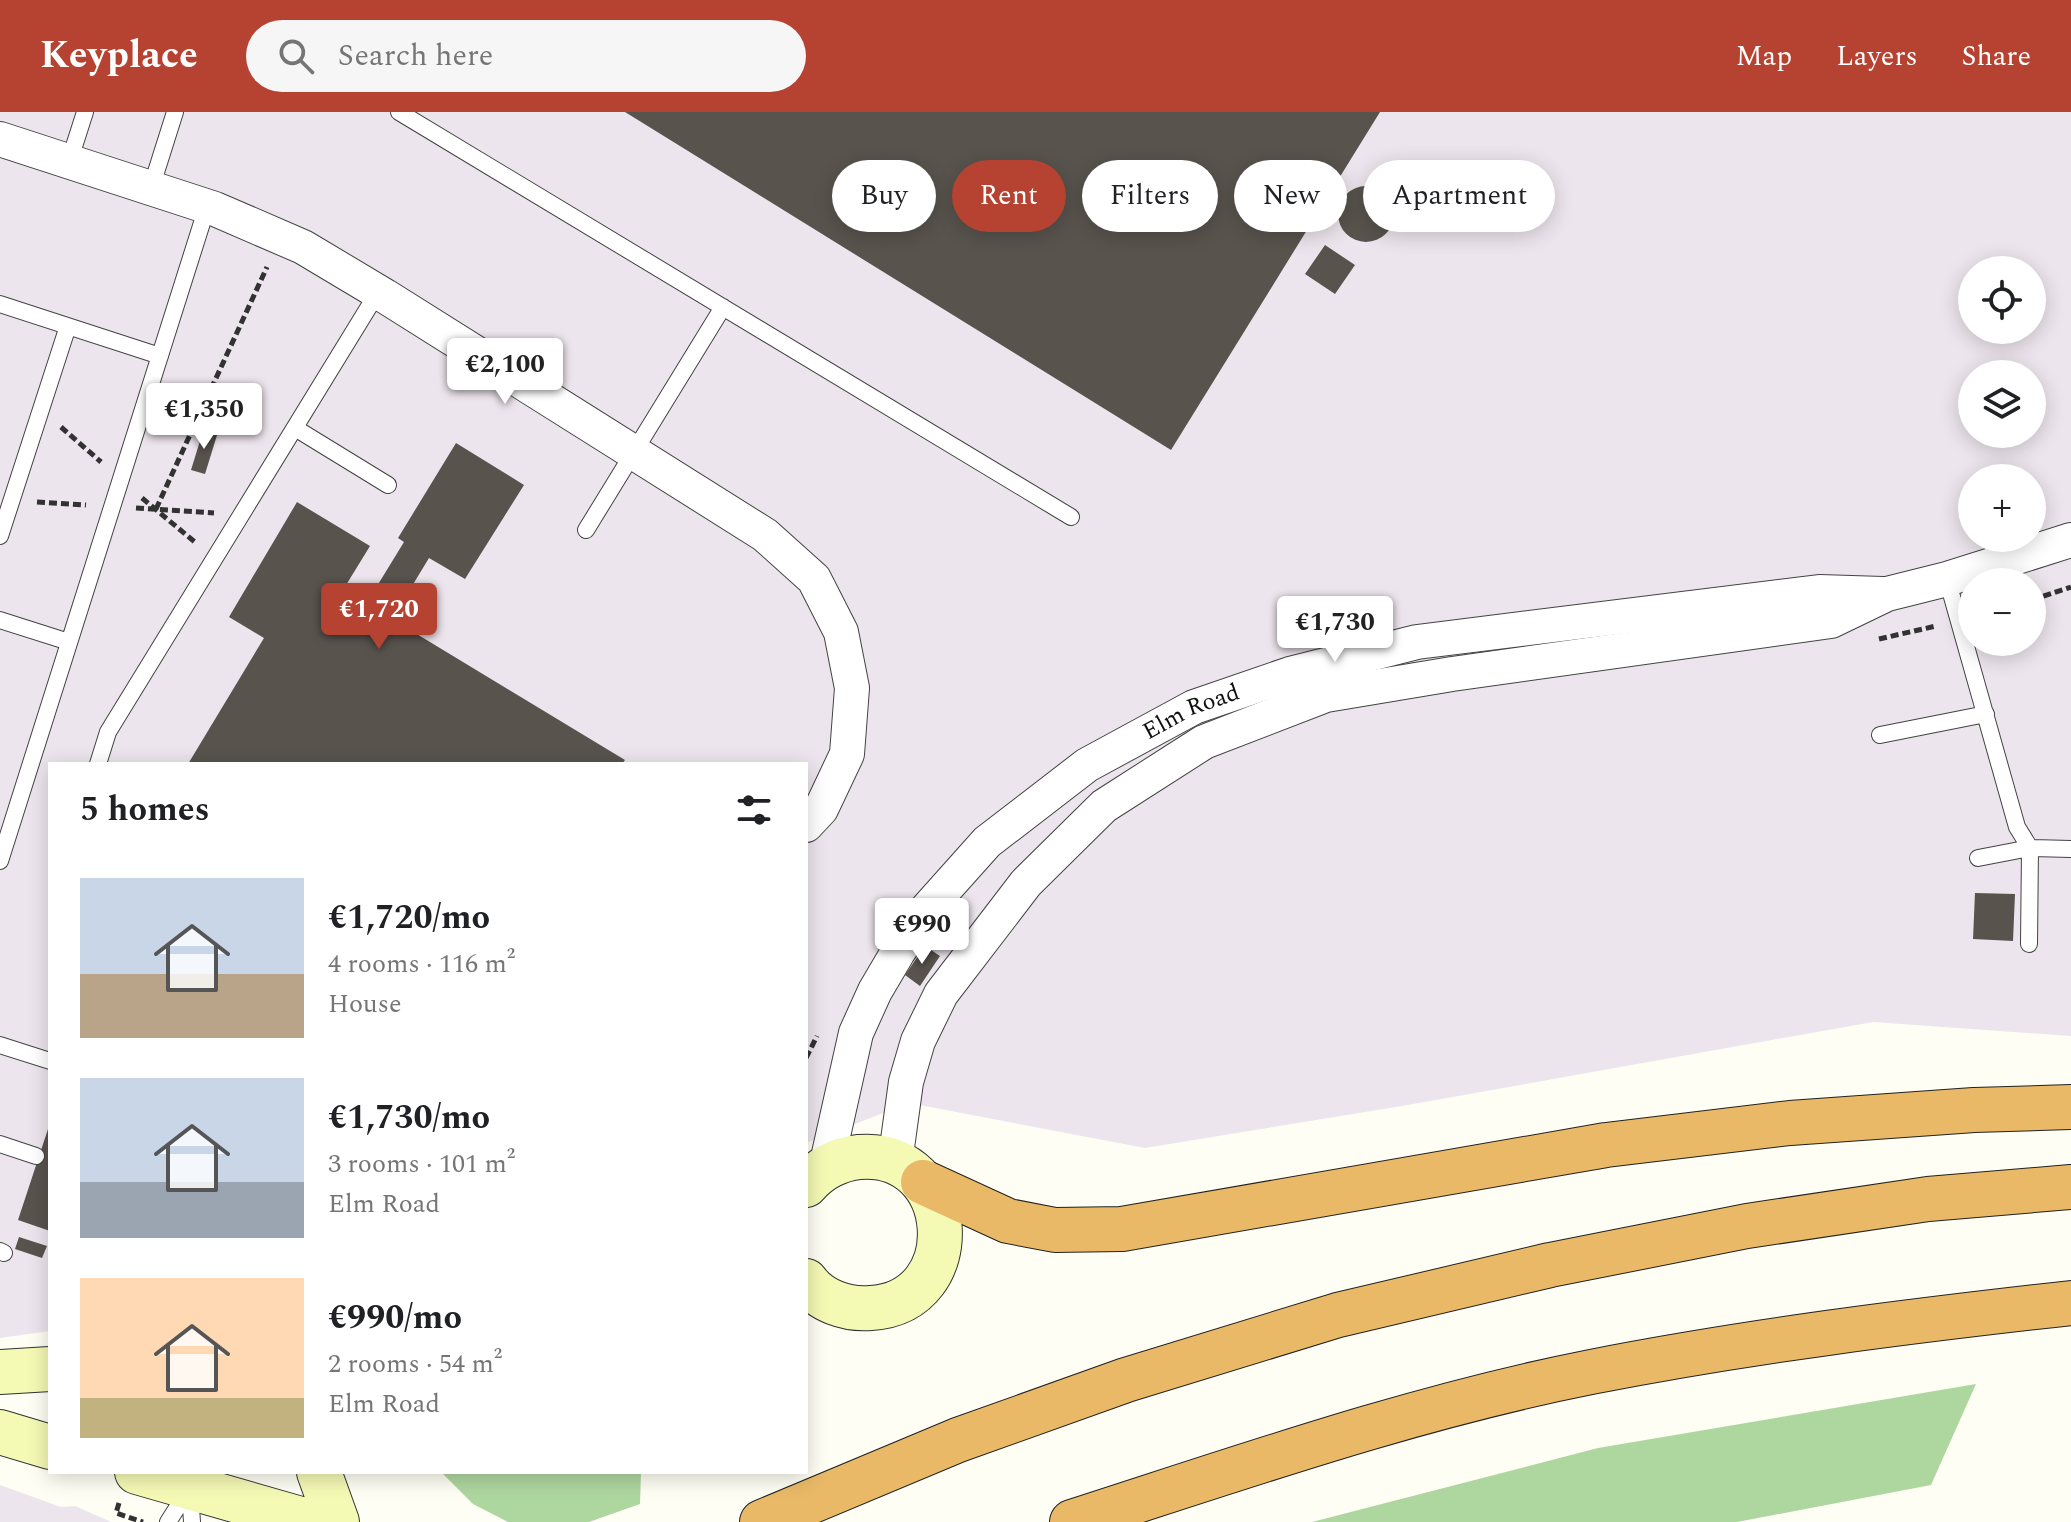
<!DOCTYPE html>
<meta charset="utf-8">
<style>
body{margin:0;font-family:Spectral,serif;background:#f6f6f6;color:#202124;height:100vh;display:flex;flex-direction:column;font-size:30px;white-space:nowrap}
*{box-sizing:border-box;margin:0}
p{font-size:26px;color:#757577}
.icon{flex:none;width:44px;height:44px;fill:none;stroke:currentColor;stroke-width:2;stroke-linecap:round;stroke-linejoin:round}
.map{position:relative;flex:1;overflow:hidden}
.details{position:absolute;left:48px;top:650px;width:760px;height:712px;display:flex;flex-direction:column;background:#fff;border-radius:0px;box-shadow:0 4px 20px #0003}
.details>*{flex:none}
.banner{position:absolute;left:832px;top:48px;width:760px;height:72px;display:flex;gap:16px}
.buttons{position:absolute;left:1958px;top:144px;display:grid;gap:16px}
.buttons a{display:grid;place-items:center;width:88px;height:88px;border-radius:50%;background:#fff;box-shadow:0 4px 20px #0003;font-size:40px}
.price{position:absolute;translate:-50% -68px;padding:0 18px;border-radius:8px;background:#fff;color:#222;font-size:26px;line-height:52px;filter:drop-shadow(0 2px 4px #0008)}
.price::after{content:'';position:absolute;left:50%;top:48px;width:24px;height:18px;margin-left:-12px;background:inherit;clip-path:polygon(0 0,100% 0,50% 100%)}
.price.active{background:#b64332;color:#fff}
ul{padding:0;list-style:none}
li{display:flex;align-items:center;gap:24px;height:200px;padding:0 32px}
li span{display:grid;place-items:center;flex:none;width:224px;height:160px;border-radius:0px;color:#555}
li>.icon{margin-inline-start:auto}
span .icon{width:96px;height:96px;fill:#fffc;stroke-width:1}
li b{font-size:34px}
h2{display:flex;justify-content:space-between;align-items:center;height:96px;padding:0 32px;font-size:34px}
.chip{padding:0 28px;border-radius:36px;background:#fff;box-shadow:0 4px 20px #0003;font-size:28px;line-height:72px}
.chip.active{background:#b64332;color:#fff}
header{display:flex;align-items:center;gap:48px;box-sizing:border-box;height:112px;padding:0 40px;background:#b64332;color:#fff}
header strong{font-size:38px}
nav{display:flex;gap:44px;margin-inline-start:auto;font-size:28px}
.search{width:560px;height:72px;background:#f6f6f6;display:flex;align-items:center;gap:20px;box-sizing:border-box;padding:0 28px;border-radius:44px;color:#757577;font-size:30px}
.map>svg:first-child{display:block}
</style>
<header>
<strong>Keyplace</strong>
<div class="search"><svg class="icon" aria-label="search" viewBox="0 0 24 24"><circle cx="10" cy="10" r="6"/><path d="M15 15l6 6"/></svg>Search here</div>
<nav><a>Map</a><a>Layers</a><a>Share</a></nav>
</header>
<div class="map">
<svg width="2071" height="1410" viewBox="0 0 2071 1410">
<rect width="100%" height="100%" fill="#fefef4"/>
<path fill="#ede5ed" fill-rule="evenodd" d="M0 0H2071V924L1873 910 1402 994 1145 1036 909 991 806 1031V652H50V1219L0 1226ZM1972 158H2032V218H1972ZM1972 262H2032V322H1972ZM1972 366H2032V426H1972ZM1972 470H2032V530H1972Z
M0 1373 61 1395 75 1394 111 1410H0Z"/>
<path fill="#aed69f" d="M1976 1272 1931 1373 1737 1410H1312L1598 1336Z
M441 1360H641L640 1392 589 1410H508L473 1392Z"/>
<path fill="#58534d" d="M625 0H1380L1171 338Z
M1338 102a28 28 0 1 1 56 0a28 28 0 1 1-56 0Z
M1325 133 1355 153 1335 182 1305 162Z
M204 316 218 320 205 362 191 358Z
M456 331 524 373 465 467 429 446 392 507 625 648 622 652H188L264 526 229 505 297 390 370 434 343 478 366 492 404 430 398 426Z
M1975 781 2015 782 2013 829 1973 827Z
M925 834 940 844 920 874 905 863Z
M49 1014H50V1119L18 1108Z
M19 1125 47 1134 42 1146 15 1137Z"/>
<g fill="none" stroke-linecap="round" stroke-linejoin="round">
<defs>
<path id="lane" d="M399 0 1071 405
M69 50 85 0
M151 76 175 0
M0 192 160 244
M295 316 388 373
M586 418 723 195
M0 424 68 214
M1947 467 2017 715 2030 736 2029 832
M0 508 69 530
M1880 623 1986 602
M98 652 108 620 378 180
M1978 746 2030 736 2071 737
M0 749 207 95
M0 933 50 949
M0 1032 36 1044
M0 1139 4 1141
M190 1380 192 1410
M168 1410 189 1377"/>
<g id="street">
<path d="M0 27 215 97 303 135 385 184 765 423 814 467 841 520 852 576 847 642 821 697 806 713"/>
<path d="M895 1050 906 970 918 929 941 882 1026 771 1104 694 1204 630 1326 583 1452 562 1831 509 1887 482 1947 467 2071 428"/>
<path id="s1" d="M826 1055 856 921 875 879 898 840 928 796 987 730 1087 653 1194 595 1290 562 1417 530 1819 480 1883 482"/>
</g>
<path id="secondary" d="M806 1073C819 1057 839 1047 859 1045 959 1037 970 1190 871 1196 847 1198 820 1189 806 1169
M0 1260 50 1257
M0 1320 50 1335
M137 1360 311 1410
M319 1360 337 1410"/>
<path id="highway" d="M923 1070 1008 1109 1055 1118 1122 1117 1606 1033 1790 1011 1974 998 2071 995
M762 1410 958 1328 1126 1268 1338 1203 1550 1153 1747 1114 1928 1087 2071 1075
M1072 1410C1243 1355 1414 1295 1591 1260 1749 1229 1910 1209 2071 1191"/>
</defs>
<use href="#lane" stroke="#434343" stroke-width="18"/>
<use href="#street" stroke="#434343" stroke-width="36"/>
<use href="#secondary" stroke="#323232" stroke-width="46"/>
<use href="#highway" stroke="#212121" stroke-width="46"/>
<path stroke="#323232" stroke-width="5" stroke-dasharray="8 4" stroke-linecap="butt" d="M61 315 101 350
M142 386 196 431
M37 390 86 393
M136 396 214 401
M156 397 267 155
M2032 488 2071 475
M1879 527 1936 514
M806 946 817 924
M119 1391 116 1401 143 1410"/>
<use href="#lane" stroke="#fff" stroke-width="16"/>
<use href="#street" stroke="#fff" stroke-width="34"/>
<use href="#secondary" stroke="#f4f9b4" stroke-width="44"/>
<use href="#highway" stroke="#e9b967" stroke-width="44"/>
</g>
<g text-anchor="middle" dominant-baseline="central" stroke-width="8" stroke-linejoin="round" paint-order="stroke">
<g font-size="24" fill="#101010" stroke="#fff">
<text stroke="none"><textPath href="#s1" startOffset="614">Elm Road</textPath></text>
</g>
</g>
</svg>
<div class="buttons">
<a><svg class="icon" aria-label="locate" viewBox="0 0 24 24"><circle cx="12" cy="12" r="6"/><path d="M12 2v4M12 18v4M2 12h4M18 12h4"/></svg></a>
<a><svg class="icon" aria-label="layers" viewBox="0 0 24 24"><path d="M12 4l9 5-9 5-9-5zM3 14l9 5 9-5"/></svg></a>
<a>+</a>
<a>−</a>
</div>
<b class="price" style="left:505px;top:294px">€2,100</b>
<b class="price" style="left:204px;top:339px">€1,350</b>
<b class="price active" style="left:379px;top:539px">€1,720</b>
<b class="price" style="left:1335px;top:552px">€1,730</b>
<b class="price" style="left:922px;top:854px">€990</b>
<div class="banner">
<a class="chip">Buy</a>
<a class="chip active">Rent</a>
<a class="chip">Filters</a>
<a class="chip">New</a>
<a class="chip">Apartment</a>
</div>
<section class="details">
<h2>5 homes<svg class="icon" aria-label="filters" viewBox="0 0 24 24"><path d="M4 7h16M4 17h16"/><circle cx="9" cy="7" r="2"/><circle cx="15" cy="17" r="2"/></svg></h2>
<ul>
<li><span style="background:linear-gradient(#c9d6e8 60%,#b9a48a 0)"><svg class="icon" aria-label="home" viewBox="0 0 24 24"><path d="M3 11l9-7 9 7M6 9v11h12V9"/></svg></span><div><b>€1,720/mo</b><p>4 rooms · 116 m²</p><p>House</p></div></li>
<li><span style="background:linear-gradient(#c9d6e8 65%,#9aa5b1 0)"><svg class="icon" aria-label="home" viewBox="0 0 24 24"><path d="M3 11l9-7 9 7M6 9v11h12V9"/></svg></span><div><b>€1,730/mo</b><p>3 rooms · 101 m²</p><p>Elm Road</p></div></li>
<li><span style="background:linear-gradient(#ffd9b3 75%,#c2b280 0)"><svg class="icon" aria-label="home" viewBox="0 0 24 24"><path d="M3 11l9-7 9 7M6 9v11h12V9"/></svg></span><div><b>€990/mo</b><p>2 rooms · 54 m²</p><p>Elm Road</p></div></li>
</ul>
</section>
</div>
